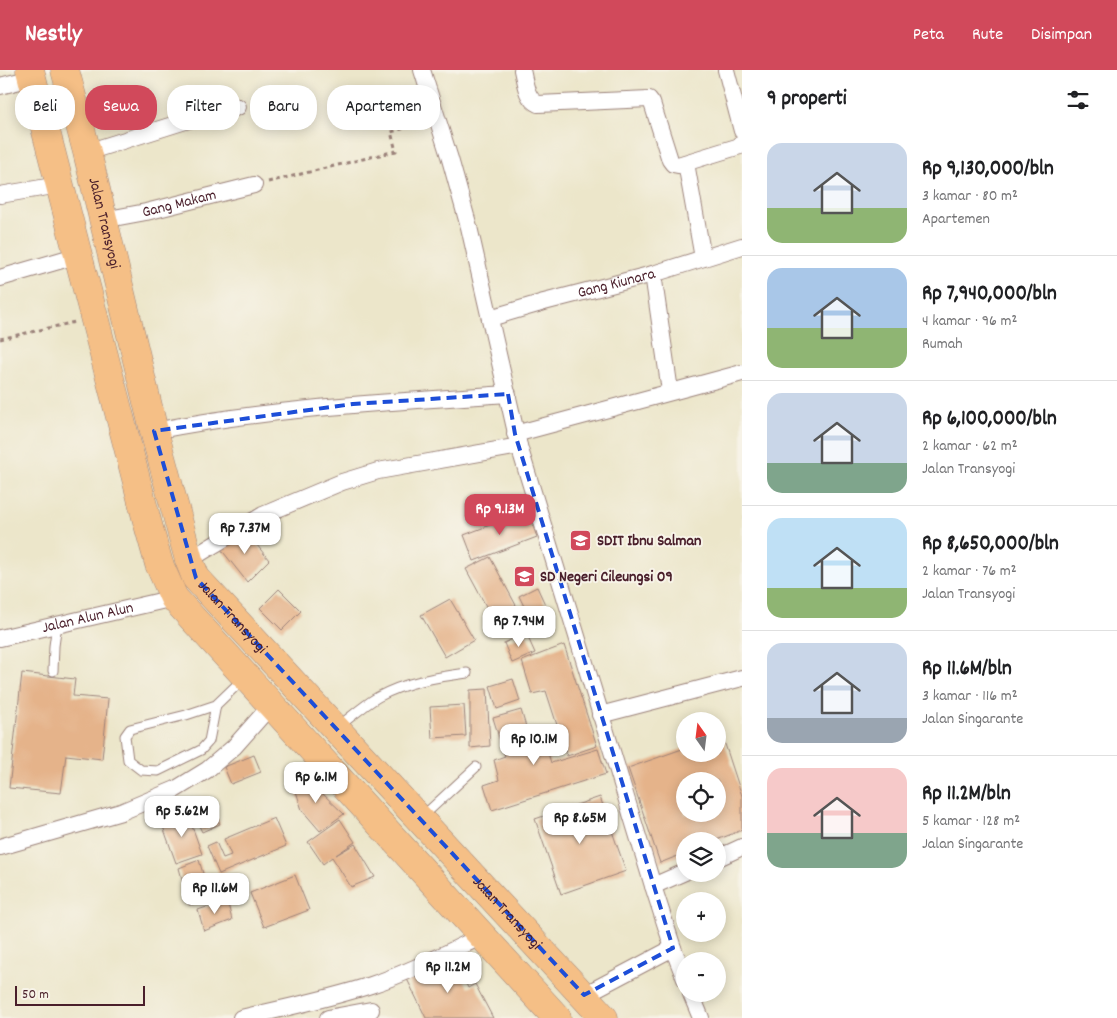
<!DOCTYPE html>
<html lang="id">
<meta charset="utf-8">
<style>
body{margin:0;font-family:Dekko,sans-serif;background:#f6f6f6;color:#202124;height:100vh;display:flex;flex-direction:column;font-size:19px;white-space:nowrap}
*{box-sizing:border-box;margin:0}
p{font-size:16px;color:#757577}
.icon{flex:none;width:28px;height:28px;fill:none;stroke:currentColor;stroke-width:2;stroke-linecap:round;stroke-linejoin:round}
.map{position:relative;flex:1;overflow:hidden}
.panel{display:flex;flex-direction:column;background:#fff;width:375px}
.panel>*{flex:none}
.top-card{position:absolute;left:15px;top:15px;width:475px;height:45px;display:flex;gap:10px}
.needle{width:32px;rotate:346deg}
.fabs{position:absolute;left:676px;top:642px;display:grid;gap:10px}
.fabs a{display:grid;place-items:center;width:50px;height:50px;border-radius:50%;background:#fff;box-shadow:0 2px 12px #0003;font-size:25px}
.scale{position:absolute;left:15px;bottom:12px;width:130px;box-sizing:border-box;padding-left:5px;border:2px solid #4a1f2b;border-top:0;font-size:14px;line-height:18px;white-space:nowrap;color:#4a1f2b;-webkit-text-stroke:4px #f7f3e8;paint-order:stroke}
.price{position:absolute;translate:-50% -42px;padding:0 11px;border-radius:10px;background:#fff;color:#222;font-size:16px;line-height:32px;filter:drop-shadow(0 1px 2px #0008)}
.price::after{content:'';position:absolute;left:50%;top:30px;width:15px;height:11px;margin-left:-8px;background:inherit;clip-path:polygon(0 0,100% 0,50% 100%)}
.price.active{background:#d1495b;color:#fff}
ul{padding:0;list-style:none}
li{display:flex;align-items:center;gap:15px;height:125px;padding:0 25px}
li+li{border-top:1px solid #e0e0e0}
li span{display:grid;place-items:center;flex:none;width:140px;height:100px;border-radius:15px;color:#555}
li>.icon{margin-inline-start:auto}
span .icon{width:60px;height:60px;fill:#fffc;stroke-width:1}
li b{font-size:21px}
h2{display:flex;justify-content:space-between;align-items:center;height:60px;padding:0 25px;font-size:21px}
.pill{padding:0 18px;border-radius:20px;background:#fff;box-shadow:0 2px 12px #0003;font-size:18px;line-height:45px}
.pill.active{background:#d1495b;color:#fff}
header{display:flex;align-items:center;gap:30px;box-sizing:border-box;height:70px;padding:0 25px;background:#d1495b;color:#fff}
header strong{font-size:24px}
nav{display:flex;gap:28px;margin-inline-start:auto;font-size:18px}
main{display:flex;flex:1;min-height:0}
.map>svg:first-child{display:block}
</style>
<header>
<strong>Nestly</strong>
<nav><a>Peta</a><a>Rute</a><a>Disimpan</a></nav>
</header>
<main>
<div class="map">
<svg width="742" height="948" viewBox="0 0 742 948">
<rect width="100%" height="100%" fill="#f7f3e8"/>
<filter id="ink" filterUnits="userSpaceOnUse"><feTurbulence type="fractalNoise" baseFrequency=".02" numOctaves="2"/><feDisplacementMap in="SourceGraphic" scale="10" xChannelSelector="R" yChannelSelector="G"/><feConvolveMatrix kernelMatrix="1 2 1 2 8 2 1 2 1" color-interpolation-filters="sRGB"/></filter>
<filter id="wash" filterUnits="userSpaceOnUse"><feTurbulence type="fractalNoise" baseFrequency=".0096" numOctaves="4" result="noise"/><feDisplacementMap in="SourceGraphic" scale="20" xChannelSelector="R" yChannelSelector="G"/><feGaussianBlur stdDeviation="1.12" result="paint"/><feColorMatrix in="noise" values="0 0 0 0 0 0 0 0 0 0 0 0 0 0 0 0 0 1.4 0 .05"/><feComposite in="paint" operator="in"/></filter>
<g filter="url(#wash)">
<rect width="100%" height="100%" fill="#ece6ca"/>
<g id="blocks">
<path fill="#e5b38a" fill-rule="evenodd" d="M527 441 537 467 474 491 464 465Z
M244 459 269 490 247 512 220 478Z
M490 487 525 552 501 564 466 499Z
M537 517 549 543 531 551 519 526Z
M279 519 301 541 282 560 260 538Z
M450 529 474 570 445 587 421 545Z
M526 563 535 583 512 593 504 573Z
M564 575 597 676 567 686 546 621 532 624 522 591Z
M22 603 75 609 73 626 108 629 102 689 66 685 61 723 9 718Z
M513 609 520 631 497 639 490 616Z
M487 619 490 676 470 678V620Z
M464 635 466 666 432 668 430 637Z
M521 640 532 677 545 673 551 693 598 679 606 704 492 740 484 715 499 710 494 690 505 686 493 648Z
M722 665 742 726V760L714 771H685V783L660 793 628 698 685 678V684H718V666ZM685 711H718V744H685Z
M254 685 261 702 231 714 224 697Z
M301 703 344 744 320 761 302 740 293 712Z
M600 727 626 801 561 824 535 749Z
M209 731 220 754 202 762 191 739Z
M187 742 202 784 176 793 161 751Z
M274 748 286 776 219 804 207 776 216 772 223 788 231 785 224 769Z
M340 749 355 772 336 785 355 774 375 807 351 817 332 787 323 794 308 772Z
M199 790 207 817 217 813 222 828 189 835 179 798Z
M295 805 309 840 264 857 250 823Z
M227 830 232 850 204 861 198 840Z
M454 887 468 918 475 914 493 948H426L407 909Z"/>
</g>
</g>
<g filter="url(#ink)">
<use href="#blocks" fill-opacity="0" stroke="#9b827a" stroke-width="1"/>
<g fill="none" stroke-linecap="round" stroke-linejoin="round">
<defs>
<path id="lane" d="M53 601 54 576 57 554
M216 635 209 671 201 680 158 701 141 700 128 690 125 666 130 659 186 645 216 635 244 608
M338 657C351 647 364 635 378 627 405 612 437 607 467 603
M422 747 476 697"/>
<g id="street">
<path d="M422 0 450 89 469 157 519 376 653 816 673 878 685 909"/>
<path d="M522 0C525 12 526 29 538 34L649 29 652 33 670 90 673 94 678 95 740 76 742 73"/>
<path d="M726 0 742 61"/>
<path d="M0 16 32 8"/>
<path d="M87 82 195 48 238 37"/>
<path d="M686 93 703 188"/>
<path d="M0 125 59 115"/>
<path id="s1" d="M103 150 146 142 254 115"/>
<path d="M653 204 670 321"/>
<path d="M0 208 79 185"/>
<path id="s2" d="M490 248 544 232 653 204 742 176"/>
<path d="M154 361C270 338 389 332 508 324"/>
<path d="M515 364 742 303"/>
<path d="M189 490 263 445 342 412 378 401 519 376"/>
<path id="s3" d="M0 568 174 528"/>
<path d="M600 645 742 608"/>
<path d="M0 777 121 742 176 719 207 700 234 677 272 634"/>
<path d="M718 788 742 777"/>
<path d="M653 816 685 802"/>
<path d="M691 924 701 948"/>
<path d="M584 925 673 878"/>
<path d="M241 948C284 938 329 929 371 915 410 902 447 883 484 865"/>
<path d="M328 948 371 940"/>
</g>
<g id="highway">
<path d="M30 0 147 451 159 494 174 528 557 948"/>
<path id="s4" d="M65 0 87 82 154 361 189 490 196 508 604 948"/>
</g>
</defs>
<use href="#lane" stroke="#9b827a" stroke-width="11"/>
<use href="#street" stroke="#9b827a" stroke-width="18"/>
<use href="#highway" stroke="#9b827a" stroke-width="29"/>
<path stroke="#9b827a" stroke-width="3" stroke-dasharray="4 4" stroke-linecap="butt" d="M268 112 396 81 391 62 422 53
M0 269 75 252"/>
<use href="#lane" stroke="#fff" stroke-width="9"/>
<use href="#street" stroke="#fff" stroke-width="16"/>
<use href="#highway" stroke="#f5bf86" stroke-width="28"/>
</g>
</g>
<path fill="none" stroke="#1d4ed8" stroke-width="4" stroke-dasharray="10 6" stroke-linejoin="round" d="M508 324 515 364 673 878 584 925 196 508 154 361 353 334Z"/>
<defs>
<symbol id="school-square" viewBox="-11 -11 22 22"><rect x="-9" y="-9" width="18" height="18" rx="4" fill="#d1495b" stroke="#f7f3e8"/><path d="M0-5L7-2L0 1L-7-2ZM-4 1L0 2.5L4 1V4Q0 6-4 4Z" fill="#fff"/></symbol>
</defs>
<g fill-rule="evenodd">
<use href="#school-square" x="568" y="458" width="25" height="25"/>
<use href="#school-square" x="512" y="494" width="25" height="25"/>
</g>
<g text-anchor="middle" dominant-baseline="central" stroke-width="4" stroke-linejoin="round" paint-order="stroke">
<g font-size="16" fill="#4a1f2b" stroke="#f7f3e8">
<text stroke="none"><textPath href="#s1" startOffset="78">Gang Makam</textPath></text>
<text stroke="none"><textPath href="#s4" startOffset="158">Jalan Transyogi</textPath></text>
<text stroke="none"><textPath href="#s2" startOffset="131">Gang Kiunara</textPath></text>
<text stroke="none"><textPath href="#s4" startOffset="578">Jalan Transyogi</textPath></text>
<text stroke="none"><textPath href="#s3" startOffset="90">Jalan Alun Alun</textPath></text>
<text stroke="none"><textPath href="#s4" startOffset="982">Jalan Transyogi</textPath></text>
</g>
<g font-size="16" font-weight="bold" fill="#4a1f2b" stroke="#f7f3e8" text-anchor="start">
<text x="597" y="471">SDIT Ibnu Salman</text>
<text x="540" y="507">SD Negeri Cileungsi 09</text>
</g>
</g>
</svg>
<div class="fabs">
<a><svg class="needle" viewBox="-14 -14 28 28"><path d="M0-13l5 13h-10z" fill="#e53935"/><path d="M0 13l5-13h-10z" fill="#757577"/></svg></a>
<a><svg class="icon" aria-label="locate" viewBox="0 0 24 24"><circle cx="12" cy="12" r="6"/><path d="M12 2v4M12 18v4M2 12h4M18 12h4"/></svg></a>
<a><svg class="icon" aria-label="layers" viewBox="0 0 24 24"><path d="M12 4l9 5-9 5-9-5zM3 14l9 5 9-5"/></svg></a>
<a>+</a>
<a>−</a>
</div>
<div class="scale">50 m</div>
<b class="price active" style="left:500px;top:466px">Rp 9.13M</b>
<b class="price" style="left:245px;top:485px">Rp 7.37M</b>
<b class="price" style="left:519px;top:578px">Rp 7.94M</b>
<b class="price" style="left:534px;top:696px">Rp 10.1M</b>
<b class="price" style="left:316px;top:734px">Rp 6.1M</b>
<b class="price" style="left:182px;top:768px">Rp 5.62M</b>
<b class="price" style="left:580px;top:775px">Rp 8.65M</b>
<b class="price" style="left:215px;top:845px">Rp 11.6M</b>
<b class="price" style="left:448px;top:924px">Rp 11.2M</b>
<div class="top-card">
<a class="pill">Beli</a>
<a class="pill active">Sewa</a>
<a class="pill">Filter</a>
<a class="pill">Baru</a>
<a class="pill">Apartemen</a>
</div>
</div>
<section class="panel">
<h2>9 properti<svg class="icon" aria-label="filters" viewBox="0 0 24 24"><path d="M4 7h16M4 17h16"/><circle cx="9" cy="7" r="2"/><circle cx="15" cy="17" r="2"/></svg></h2>
<ul>
<li><span style="background:linear-gradient(#c9d6e8 65%,#8fb573 0)"><svg class="icon" aria-label="home" viewBox="0 0 24 24"><path d="M3 11l9-7 9 7M6 9v11h12V9"/></svg></span><div><b>Rp 9,130,000/bln</b><p>3 kamar · 80 m²</p><p>Apartemen</p></div></li>
<li><span style="background:linear-gradient(#a9c7e8 60%,#8fb573 0)"><svg class="icon" aria-label="home" viewBox="0 0 24 24"><path d="M3 11l9-7 9 7M6 9v11h12V9"/></svg></span><div><b>Rp 7,940,000/bln</b><p>4 kamar · 96 m²</p><p>Rumah</p></div></li>
<li><span style="background:linear-gradient(#c9d6e8 70%,#7fa58c 0)"><svg class="icon" aria-label="home" viewBox="0 0 24 24"><path d="M3 11l9-7 9 7M6 9v11h12V9"/></svg></span><div><b>Rp 6,100,000/bln</b><p>2 kamar · 62 m²</p><p>Jalan Transyogi</p></div></li>
<li><span style="background:linear-gradient(#bfe0f5 70%,#8fb573 0)"><svg class="icon" aria-label="home" viewBox="0 0 24 24"><path d="M3 11l9-7 9 7M6 9v11h12V9"/></svg></span><div><b>Rp 8,650,000/bln</b><p>2 kamar · 76 m²</p><p>Jalan Transyogi</p></div></li>
<li><span style="background:linear-gradient(#c9d6e8 75%,#9aa5b1 0)"><svg class="icon" aria-label="home" viewBox="0 0 24 24"><path d="M3 11l9-7 9 7M6 9v11h12V9"/></svg></span><div><b>Rp 11.6M/bln</b><p>3 kamar · 116 m²</p><p>Jalan Singarante</p></div></li>
<li><span style="background:linear-gradient(#f6c9c9 65%,#7fa58c 0)"><svg class="icon" aria-label="home" viewBox="0 0 24 24"><path d="M3 11l9-7 9 7M6 9v11h12V9"/></svg></span><div><b>Rp 11.2M/bln</b><p>5 kamar · 128 m²</p><p>Jalan Singarante</p></div></li>
</ul>
</section>
</main>
